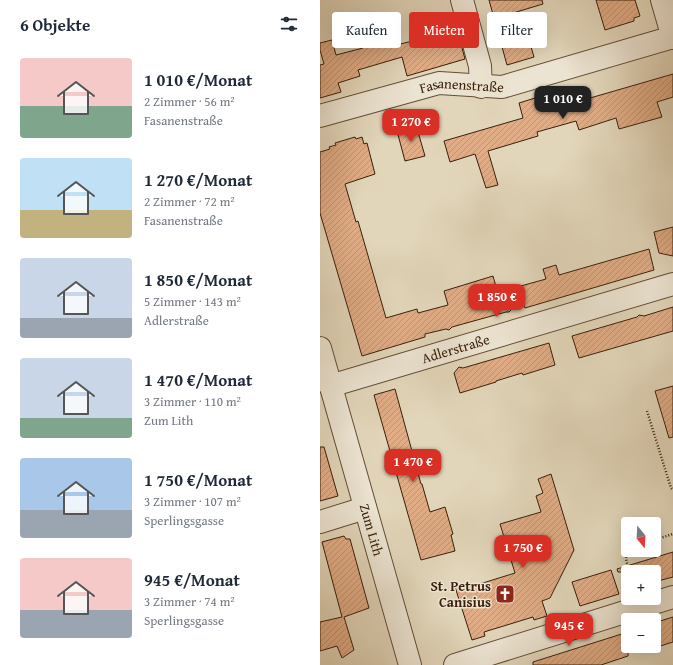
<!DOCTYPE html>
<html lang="de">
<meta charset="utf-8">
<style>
body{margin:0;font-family:"Gentium Book Plus",serif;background:#f2f2f3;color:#1f2937;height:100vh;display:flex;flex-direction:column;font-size:15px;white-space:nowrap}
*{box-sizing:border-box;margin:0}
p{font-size:13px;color:#747a83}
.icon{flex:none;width:22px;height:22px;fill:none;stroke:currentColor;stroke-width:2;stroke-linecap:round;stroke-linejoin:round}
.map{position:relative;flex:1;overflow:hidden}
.details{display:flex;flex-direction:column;background:#fff;width:320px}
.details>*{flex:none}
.top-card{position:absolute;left:12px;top:12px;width:281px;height:36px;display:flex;gap:8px}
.needle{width:26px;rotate:162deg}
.tools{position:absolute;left:301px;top:517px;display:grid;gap:8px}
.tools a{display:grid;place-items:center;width:40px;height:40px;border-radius:4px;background:#fff;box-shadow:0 4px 16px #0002;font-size:20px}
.price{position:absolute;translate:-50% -34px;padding:0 9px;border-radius:8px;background:#d93025;color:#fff;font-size:13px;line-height:26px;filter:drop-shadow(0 1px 2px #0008)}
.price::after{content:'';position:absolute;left:50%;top:24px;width:12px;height:9px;margin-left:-6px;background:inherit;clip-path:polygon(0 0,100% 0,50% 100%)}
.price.on{background:#222;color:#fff}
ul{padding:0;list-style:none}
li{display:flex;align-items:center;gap:12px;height:100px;padding:0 20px}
li span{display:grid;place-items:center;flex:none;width:112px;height:80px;border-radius:4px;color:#555}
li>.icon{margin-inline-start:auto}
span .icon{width:48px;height:48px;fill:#fffc;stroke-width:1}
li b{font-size:17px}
h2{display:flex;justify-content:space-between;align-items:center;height:48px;padding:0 20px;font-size:17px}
.chip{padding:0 14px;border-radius:4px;background:#fff;box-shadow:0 4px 16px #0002;font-size:14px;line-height:36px}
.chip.on{background:#d93025;color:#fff}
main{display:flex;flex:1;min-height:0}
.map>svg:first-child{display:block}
</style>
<main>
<section class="details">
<h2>6 Objekte<svg class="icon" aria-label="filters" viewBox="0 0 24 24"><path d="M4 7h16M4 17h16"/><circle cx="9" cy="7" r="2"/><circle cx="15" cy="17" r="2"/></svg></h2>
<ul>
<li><span style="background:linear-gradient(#f6c9c9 60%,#7fa58c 0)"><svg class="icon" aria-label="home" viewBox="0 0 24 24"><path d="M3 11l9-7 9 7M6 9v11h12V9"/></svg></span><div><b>1 010 €/Monat</b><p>2 Zimmer · 56 m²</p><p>Fasanenstraße</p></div></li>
<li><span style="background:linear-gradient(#bfe0f5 65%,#c2b280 0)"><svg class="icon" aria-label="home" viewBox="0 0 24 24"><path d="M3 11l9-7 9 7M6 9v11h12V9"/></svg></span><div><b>1 270 €/Monat</b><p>2 Zimmer · 72 m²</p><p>Fasanenstraße</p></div></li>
<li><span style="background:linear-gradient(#c9d6e8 75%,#9aa5b1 0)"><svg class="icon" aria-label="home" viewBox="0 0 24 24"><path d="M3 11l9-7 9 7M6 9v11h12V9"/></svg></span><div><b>1 850 €/Monat</b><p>5 Zimmer · 143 m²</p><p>Adlerstraße</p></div></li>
<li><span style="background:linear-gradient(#c9d6e8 75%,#7fa58c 0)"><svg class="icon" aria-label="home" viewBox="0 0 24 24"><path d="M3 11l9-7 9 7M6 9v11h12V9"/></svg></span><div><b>1 470 €/Monat</b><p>3 Zimmer · 110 m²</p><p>Zum Lith</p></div></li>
<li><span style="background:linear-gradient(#a9c7e8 65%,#9aa5b1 0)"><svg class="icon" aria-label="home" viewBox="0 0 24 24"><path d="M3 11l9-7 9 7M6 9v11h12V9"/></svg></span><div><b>1 750 €/Monat</b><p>3 Zimmer · 107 m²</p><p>Sperlingsgasse</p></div></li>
<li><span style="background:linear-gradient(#f6c9c9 65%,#9aa5b1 0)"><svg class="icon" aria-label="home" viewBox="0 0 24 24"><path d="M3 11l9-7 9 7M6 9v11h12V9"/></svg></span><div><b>945 €/Monat</b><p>3 Zimmer · 74 m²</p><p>Sperlingsgasse</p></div></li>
</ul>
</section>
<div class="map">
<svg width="353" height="665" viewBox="0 0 353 665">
<defs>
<pattern id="building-hatch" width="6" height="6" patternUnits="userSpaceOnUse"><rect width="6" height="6" fill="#e0ad87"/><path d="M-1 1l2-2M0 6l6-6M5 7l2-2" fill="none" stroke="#c19473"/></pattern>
</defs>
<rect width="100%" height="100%" fill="#e2d6ba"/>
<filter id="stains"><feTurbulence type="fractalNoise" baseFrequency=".005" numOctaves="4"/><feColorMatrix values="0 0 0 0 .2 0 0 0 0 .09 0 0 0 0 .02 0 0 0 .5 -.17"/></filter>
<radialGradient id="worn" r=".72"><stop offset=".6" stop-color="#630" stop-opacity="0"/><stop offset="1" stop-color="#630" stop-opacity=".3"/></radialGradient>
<path fill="url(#building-hatch)" stroke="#391f0b" d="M169 0H222L223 4 193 13 201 43 209 40 214 57 187 65Z
M276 0H315L320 16 314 18V21L285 30Z
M68 13 77 45 137 29 145 59 87 76 82 57 38 70 40 76 18 83 21 92 0 98V65L4 64 0 50V43L12 40 16 55 43 48 35 19 53 14 54 17Z
M353 74V97L337 102 342 117 299 129 296 118 259 130 256 121 217 132 218 136 168 151 178 185 166 188 155 154 130 162 124 141 203 118 199 103 231 93 234 103 238 102 239 107Z
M96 125 105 156 85 161 77 131Z
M35 137 36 139 42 137 44 144 47 143 55 174 25 184 36 222 38 221 66 318 97 309 98 313 128 305 124 291 173 276 177 290 189 286 190 289 226 279 223 269 236 265 239 275 329 249 334 270 205 308 201 300 189 312H186L132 327 129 330 126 329 105 334V337L42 356 0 213V152L10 149 9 147 16 145 15 143Z
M353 227V256L339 253 334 232Z
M353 307V331L259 358 252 336 317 317 319 315 324 316Z
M229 343 235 365 203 375 202 373 176 381V382L140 393 134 373 139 367 143 368Z
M353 386V437L349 438 335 391Z
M75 389 101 484H102L110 512 125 507 133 534 131 535 135 551 101 560 54 395Z
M0 447H4L18 496 0 501Z
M231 474 254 550 230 598 222 601 227 616 214 620 213 617 164 632 165 636 152 640 135 587 148 583 150 587 195 573 180 524 221 512 216 496 223 493 218 479Z
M24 536 26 539H30L49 608 24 617 34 650 22 658 17 646 0 651V622L22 617 2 542Z
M353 552V577L334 582V572H298L297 569Z
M291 570 299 594 260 606 252 582Z
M353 617V642L334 648V623Z
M308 632V656L281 665H213V662Z"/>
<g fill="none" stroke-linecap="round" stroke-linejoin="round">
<defs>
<g id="minor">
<path d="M142 0 160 66 161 87"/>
<path d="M342 0 353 38"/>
<path id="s1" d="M0 116 119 83 182 87 353 37"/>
<path id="s2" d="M0 348 90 665"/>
<path id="s3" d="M10 386 353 284"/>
<path d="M0 522 45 508"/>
<path d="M135 665 353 597"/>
</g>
</defs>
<use href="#minor" stroke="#634d37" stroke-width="24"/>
<path stroke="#391f0b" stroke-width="2.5" stroke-dasharray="1 2" stroke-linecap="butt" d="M327 411 351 488 353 490
M334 540 353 534
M308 548C304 556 307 564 310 572"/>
<use href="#minor" stroke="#ece4d2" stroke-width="22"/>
</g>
<defs>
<symbol id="church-square" viewBox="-11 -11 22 22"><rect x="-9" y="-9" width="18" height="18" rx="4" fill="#8f2418" stroke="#ece4d2"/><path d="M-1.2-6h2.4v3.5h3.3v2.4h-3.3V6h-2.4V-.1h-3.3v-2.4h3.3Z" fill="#fff"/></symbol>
</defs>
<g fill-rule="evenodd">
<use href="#church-square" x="174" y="583" width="22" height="22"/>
</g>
<g text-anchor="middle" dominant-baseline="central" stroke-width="3" stroke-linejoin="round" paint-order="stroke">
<g font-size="14" fill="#391f0b" stroke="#ece4d2">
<text stroke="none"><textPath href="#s1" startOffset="146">Fasanenstraße</textPath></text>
<text stroke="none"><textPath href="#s3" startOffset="131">Adlerstraße</textPath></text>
<text stroke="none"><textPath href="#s2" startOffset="189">Zum Lith</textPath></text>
</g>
<g font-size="14" font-weight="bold" fill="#391f0b" stroke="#ece4d2" text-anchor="end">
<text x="171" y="586">St. Petrus<tspan x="171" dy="16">Canisius</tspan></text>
</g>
</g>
<rect width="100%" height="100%" filter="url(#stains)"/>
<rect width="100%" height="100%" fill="url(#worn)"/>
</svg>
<div class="tools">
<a><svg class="needle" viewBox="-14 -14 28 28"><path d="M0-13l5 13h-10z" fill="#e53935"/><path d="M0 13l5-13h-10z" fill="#747a83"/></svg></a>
<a>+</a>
<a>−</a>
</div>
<b class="price on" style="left:243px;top:120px">1 010 €</b>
<b class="price" style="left:91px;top:143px">1 270 €</b>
<b class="price" style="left:177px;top:318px">1 850 €</b>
<b class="price" style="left:93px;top:483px">1 470 €</b>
<b class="price" style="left:203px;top:569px">1 750 €</b>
<b class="price" style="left:249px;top:647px">945 €</b>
<div class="top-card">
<a class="chip">Kaufen</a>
<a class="chip on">Mieten</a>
<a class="chip">Filter</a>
</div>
</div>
</main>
